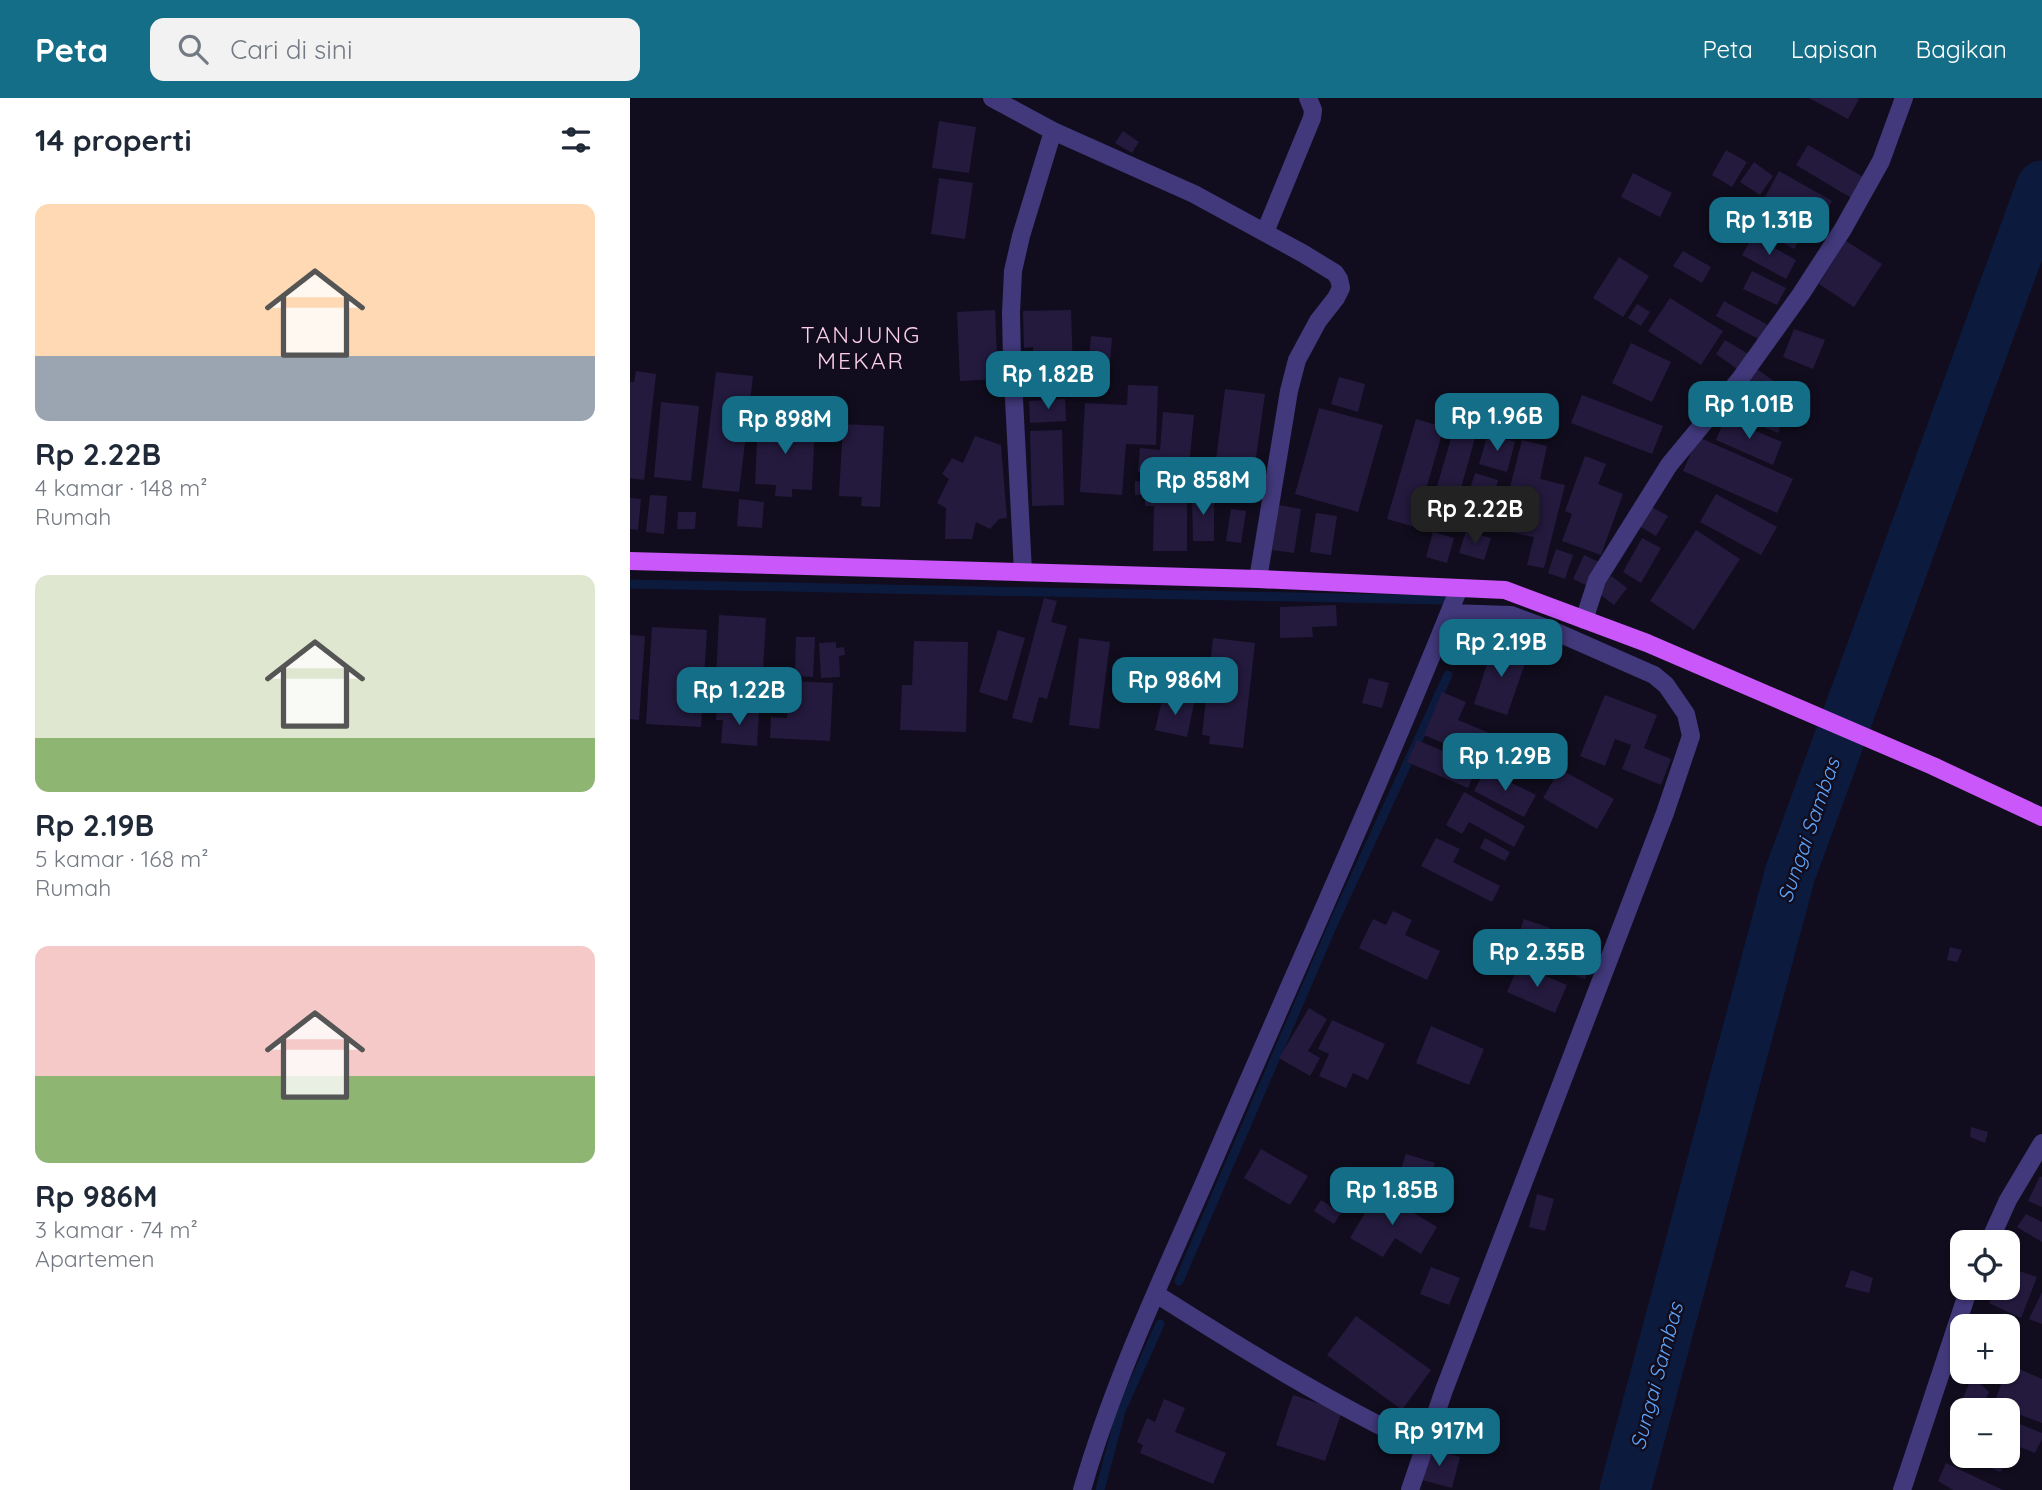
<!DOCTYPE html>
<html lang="id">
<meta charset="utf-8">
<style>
body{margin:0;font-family:Quicksand,sans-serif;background:#f2f2f3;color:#1f2937;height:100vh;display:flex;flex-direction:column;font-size:26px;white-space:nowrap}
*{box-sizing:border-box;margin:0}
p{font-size:23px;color:#747a83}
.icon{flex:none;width:38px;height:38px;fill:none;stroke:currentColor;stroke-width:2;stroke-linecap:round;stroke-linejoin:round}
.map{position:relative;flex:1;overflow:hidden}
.details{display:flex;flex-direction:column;background:#fff;width:630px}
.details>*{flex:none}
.fabs{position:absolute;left:1320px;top:1132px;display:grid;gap:14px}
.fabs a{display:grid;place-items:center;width:70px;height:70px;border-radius:14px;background:#fff;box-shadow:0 2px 5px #0004;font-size:35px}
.price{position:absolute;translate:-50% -60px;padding:0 16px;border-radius:14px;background:#156e88;color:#fff;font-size:23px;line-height:46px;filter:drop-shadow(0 2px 4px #0008)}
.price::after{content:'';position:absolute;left:50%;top:42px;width:21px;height:16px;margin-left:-10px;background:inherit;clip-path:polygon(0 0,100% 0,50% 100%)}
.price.on{background:#222;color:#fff}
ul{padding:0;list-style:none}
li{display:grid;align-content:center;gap:14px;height:371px;padding:0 35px}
li span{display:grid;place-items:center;height:217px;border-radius:14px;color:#555}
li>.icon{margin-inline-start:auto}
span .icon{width:126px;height:126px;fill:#fffc;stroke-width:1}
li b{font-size:30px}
h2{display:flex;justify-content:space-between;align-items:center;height:84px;padding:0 35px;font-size:30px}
header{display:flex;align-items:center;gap:42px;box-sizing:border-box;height:98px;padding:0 35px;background:#156e88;color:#fff}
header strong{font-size:33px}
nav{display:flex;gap:38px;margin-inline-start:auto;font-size:24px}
.search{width:490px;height:63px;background:#f2f2f3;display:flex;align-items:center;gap:18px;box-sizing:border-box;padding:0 24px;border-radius:14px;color:#747a83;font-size:26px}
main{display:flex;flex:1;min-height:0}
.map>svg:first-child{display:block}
</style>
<header>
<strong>Peta</strong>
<div class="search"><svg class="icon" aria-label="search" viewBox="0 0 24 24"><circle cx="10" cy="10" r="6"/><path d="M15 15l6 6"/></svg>Cari di sini</div>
<nav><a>Peta</a><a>Lapisan</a><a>Bagikan</a></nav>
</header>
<main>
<section class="details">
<h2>14 properti<svg class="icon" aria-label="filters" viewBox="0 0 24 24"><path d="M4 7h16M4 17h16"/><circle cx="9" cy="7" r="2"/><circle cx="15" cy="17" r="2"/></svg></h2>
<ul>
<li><span style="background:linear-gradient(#ffd9b3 70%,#9aa5b1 0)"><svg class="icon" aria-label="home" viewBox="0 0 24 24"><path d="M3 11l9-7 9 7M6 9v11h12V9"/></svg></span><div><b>Rp 2.22B</b><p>4 kamar · 148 m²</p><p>Rumah</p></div></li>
<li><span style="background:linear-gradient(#dfe7d0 75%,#8fb573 0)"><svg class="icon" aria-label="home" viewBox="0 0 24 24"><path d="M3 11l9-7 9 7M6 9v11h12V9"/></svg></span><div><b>Rp 2.19B</b><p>5 kamar · 168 m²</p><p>Rumah</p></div></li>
<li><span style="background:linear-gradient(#f6c9c9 60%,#8fb573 0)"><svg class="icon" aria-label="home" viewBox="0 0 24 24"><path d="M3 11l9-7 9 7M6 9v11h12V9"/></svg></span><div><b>Rp 986M</b><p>3 kamar · 74 m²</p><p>Apartemen</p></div></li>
</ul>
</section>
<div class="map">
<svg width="1412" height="1392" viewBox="0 0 1412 1392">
<rect width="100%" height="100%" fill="#110d1e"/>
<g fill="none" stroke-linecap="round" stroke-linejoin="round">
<path stroke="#0c1b3d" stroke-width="9" d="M0 486 812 502
M549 1183 705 822 818 577
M470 1392 491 1313 530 1226"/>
<path stroke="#0c1b3d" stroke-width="51" d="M995 1392 1160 776 1412 88"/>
</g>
<path fill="#241a3e" d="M1179 0H1227L1229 1 1218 21Z
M309 23 346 29 339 75 302 70Z
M493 33 509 44 502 55 485 45Z
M1178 47 1235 80 1223 101 1166 67Z
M1096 52 1117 64 1102 89 1082 77Z
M1124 64 1143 78 1130 97 1110 84Z
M1149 73 1202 103 1187 131 1134 101Z
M1003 75 1042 95 1030 119 991 99Z
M309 80 343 85 335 141 301 136Z
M1137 108 1176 132 1164 151 1125 129Z
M1123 138 1166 162 1156 181 1112 157Z
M1216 143 1252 166 1224 209 1189 186Z
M1053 153 1081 169 1072 185 1043 168Z
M989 159 1019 178 993 219 963 200Z
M1122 173 1156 190 1147 207 1113 191Z
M1040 200 1093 233 1071 267 1018 233Z
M1094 203 1138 227 1130 242 1086 218Z
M1007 206 1020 214 1011 228 998 220Z
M365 212 368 281 330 283 327 214Z
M441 212 443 275 404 277 403 249 394 250 393 213Z
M1164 231 1195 242 1183 271 1153 259Z
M461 238 482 240 478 284 457 282Z
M1095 242 1120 257 1110 273 1086 256Z
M1001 245 1041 264 1022 304 982 285Z
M1125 270 1147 285 1134 303 1112 288Z
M6 273 26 276 14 382 0 380V284H4Z
M86 274 123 278 109 394 72 390Z
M709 279 735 286 728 314 701 306Z
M498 287 528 288 526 347 496 346 492 397 450 394 455 305 497 307Z
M595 291 635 296 620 401 582 394Z
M952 297 1033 328 1022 356 941 325Z
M435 301 436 323 400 325 399 303Z
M31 304 69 308 61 383 24 379Z
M689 310 753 327 728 414 665 396Z
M1134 310 1154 319 1148 335 1126 326Z
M533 314 564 317 558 378 508 374 510 350 530 352Z
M1095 320 1152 344 1143 367 1086 342Z
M786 321 814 329 785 429 757 421Z
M128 323 185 326 182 392 162 391V399L145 398 146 387 125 386Z
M213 326 254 328 250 409 231 408 232 399 209 398Z
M825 327 847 333 823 418 800 412Z
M432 332 434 407 402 408 400 333Z
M858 336 885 344 877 374 849 366Z
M345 338 371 347 377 420 369 421 360 431 346 424 342 441H315L316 410 307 405 319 381 312 376 322 360 333 365Z
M1068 339 1163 381 1147 415 1053 373Z
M892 342 917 348 910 381 935 387 914 470 897 467 904 439 879 434 886 408 876 405Z
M955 358 976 366 968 386 993 396 971 457 932 443 942 416 935 413Z
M845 375 868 382 855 427 831 420Z
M525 382H557V453H523L524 408H515V401H525Z
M505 383 517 384V397H505Z
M562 396H584V443H563Z
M1086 396 1147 429 1131 457 1070 424Z
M20 397 37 398 34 436 16 434Z
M0 400 11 401 8 432 0 431Z
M109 401 134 404 132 430 107 428Z
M649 407 671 411 664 455 642 452Z
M1020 408 1038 418 1026 438 1009 428Z
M601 411 616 413 611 445 596 443Z
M48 414H66L65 431H47Z
M686 415 707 418 701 457 680 454Z
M1066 432 1110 461 1064 532 1020 503Z
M836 433 861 440 854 462 829 455Z
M803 434 824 440 817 465 796 459Z
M1012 440 1031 450 1011 485 993 474Z
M926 451 943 457 935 481 918 475Z
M954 457 969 464 958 488 943 481Z
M981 478 997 490 984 507 968 495Z
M414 500 427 503 421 524 437 528 417 601 409 599 402 625 382 620Z
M706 507 707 528 682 529 683 539 650 540V509Z
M89 517 136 520 131 607 85 604Z
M22 529 77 532 71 629 16 626Z
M368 532 395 540 377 603 349 594Z
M0 537 15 538 9 622 0 621Z
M166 539H185L183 579 165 578Z
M449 540 480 544 469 631 439 627Z
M583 540 625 545 613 650 579 646 580 638 572 637Z
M284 543 338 544 336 634 270 632 272 587H282Z
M206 544V550L214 549 215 557 209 558 210 579 191 580 189 545Z
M864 545 898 557 877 617 844 606Z
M739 580 759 585 752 610 732 605Z
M159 583 203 585 200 643 140 640 141 619 157 620Z
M812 594 836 604 828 622 869 639 859 664 794 637Z
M975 597 1027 617 1014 650 1041 661 1031 687 992 671 1001 647 985 641 975 668 950 658Z
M533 598 564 605 557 639 525 632Z
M87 611 129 614 127 648 91 645 93 622H86Z
M787 642 848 668 838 690 777 664Z
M930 671 984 701 967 731 913 700Z
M855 672 906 697 894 719 844 693Z
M834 694 895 728 884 749 839 724 832 736 816 727Z
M806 740 830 751 823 764 870 788 862 804 791 768Z
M855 740 880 754 875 763 850 750Z
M763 813 782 822 775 837 810 853 797 882 729 850 743 821 756 827Z
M894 821 920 830 918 835 941 843 937 855 961 863 955 881 882 856Z
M1320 849 1332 852 1327 864 1317 862Z
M889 867 937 887 925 915 877 894Z
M679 910 697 921 678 953 690 960 680 978 649 960Z
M702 922 755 946 738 982 723 975 716 990 689 978 699 956 688 951Z
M801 928 854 951 839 987 786 965Z
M1341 1029 1358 1034 1355 1045 1340 1039Z
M631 1051 678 1078 660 1107 614 1080Z
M776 1056 805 1065 799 1082 824 1090 816 1115 762 1098Z
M1410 1078 1412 1079V1109L1398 1103Z
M748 1093 807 1129 791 1156 765 1140 753 1159 720 1140Z
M907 1096 924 1101 915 1133 899 1129Z
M691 1102 711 1115 704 1126 684 1113Z
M1396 1116 1412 1124V1144L1387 1129Z
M801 1169 830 1180 819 1207 790 1196Z
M1377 1169 1407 1179 1391 1220 1359 1205 1365 1190H1377Z
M1221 1172 1243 1180 1239 1195 1215 1189Z
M1412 1194V1226L1399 1221Z
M726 1218 801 1272 772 1312 697 1257Z
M1378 1266 1412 1281V1325L1364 1307 1375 1274H1377Z
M1342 1278 1359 1294 1351 1312H1332V1324L1324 1322Z
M663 1297 712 1313 695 1363 646 1347Z
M534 1301 555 1310 545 1334 596 1355 583 1386 510 1355 513 1347 507 1344 517 1320 525 1324Z
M1377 1321 1412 1335V1341L1405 1355 1377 1344Z
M797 1350 830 1359 822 1390 788 1381Z
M1377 1356 1383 1359 1370 1374 1336 1358H1377Z
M1316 1365 1360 1386 1373 1392H1323L1308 1383Z"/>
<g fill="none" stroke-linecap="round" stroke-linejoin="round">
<path stroke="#41397b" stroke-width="18" d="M362 0 423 33 564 96 674 156 705 175 709 181 711 190 706 200 688 223 667 262 659 293 628 481
M635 134 682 20 683 12 678 0
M393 474 382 262 381 215 383 173 391 138 423 33
M954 522 967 482 1039 367 1110 281 1171 196 1213 131 1251 63 1274 0
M1359 1144 1378 1102 1412 1045
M526 1196C613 1251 700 1305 793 1349
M452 1392C483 1284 532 1181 577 1078 661 882 750 688 829 490
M780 1392 814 1292 1035 715 1061 638 1056 616 1036 587 1024 577 924 533 881 517 819 515
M1272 1392 1339 1190"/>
<path stroke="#ca57f9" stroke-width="18" d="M0 463 628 481 875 492 1017 545 1303 668 1412 719"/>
</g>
<g text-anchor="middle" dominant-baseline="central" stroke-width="5" stroke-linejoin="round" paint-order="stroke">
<g font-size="21" font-style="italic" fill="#5ea4f9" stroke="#110d1e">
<text transform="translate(1178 732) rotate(-71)">Sungai Sambas</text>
<text transform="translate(1026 1278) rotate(-75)">Sungai Sambas</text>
</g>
<g font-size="23" letter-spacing="2" fill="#fdcee8" stroke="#110d1e">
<text x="231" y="236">TANJUNG<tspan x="231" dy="26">MEKAR</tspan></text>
</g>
</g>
</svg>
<div class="fabs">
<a><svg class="icon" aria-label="locate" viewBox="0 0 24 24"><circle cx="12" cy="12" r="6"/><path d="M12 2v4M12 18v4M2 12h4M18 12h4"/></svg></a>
<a>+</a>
<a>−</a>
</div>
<b class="price" style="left:1139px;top:159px">Rp 1.31B</b>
<b class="price" style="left:418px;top:313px">Rp 1.82B</b>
<b class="price" style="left:1119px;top:343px">Rp 1.01B</b>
<b class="price" style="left:867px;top:355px">Rp 1.96B</b>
<b class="price" style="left:155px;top:358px">Rp 898M</b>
<b class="price" style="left:573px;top:419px">Rp 858M</b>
<b class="price on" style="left:845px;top:448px">Rp 2.22B</b>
<b class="price" style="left:871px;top:581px">Rp 2.19B</b>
<b class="price" style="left:545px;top:619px">Rp 986M</b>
<b class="price" style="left:109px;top:629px">Rp 1.22B</b>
<b class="price" style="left:875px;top:695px">Rp 1.29B</b>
<b class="price" style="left:907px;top:891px">Rp 2.35B</b>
<b class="price" style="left:762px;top:1129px">Rp 1.85B</b>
<b class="price" style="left:809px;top:1370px">Rp 917M</b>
</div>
</main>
